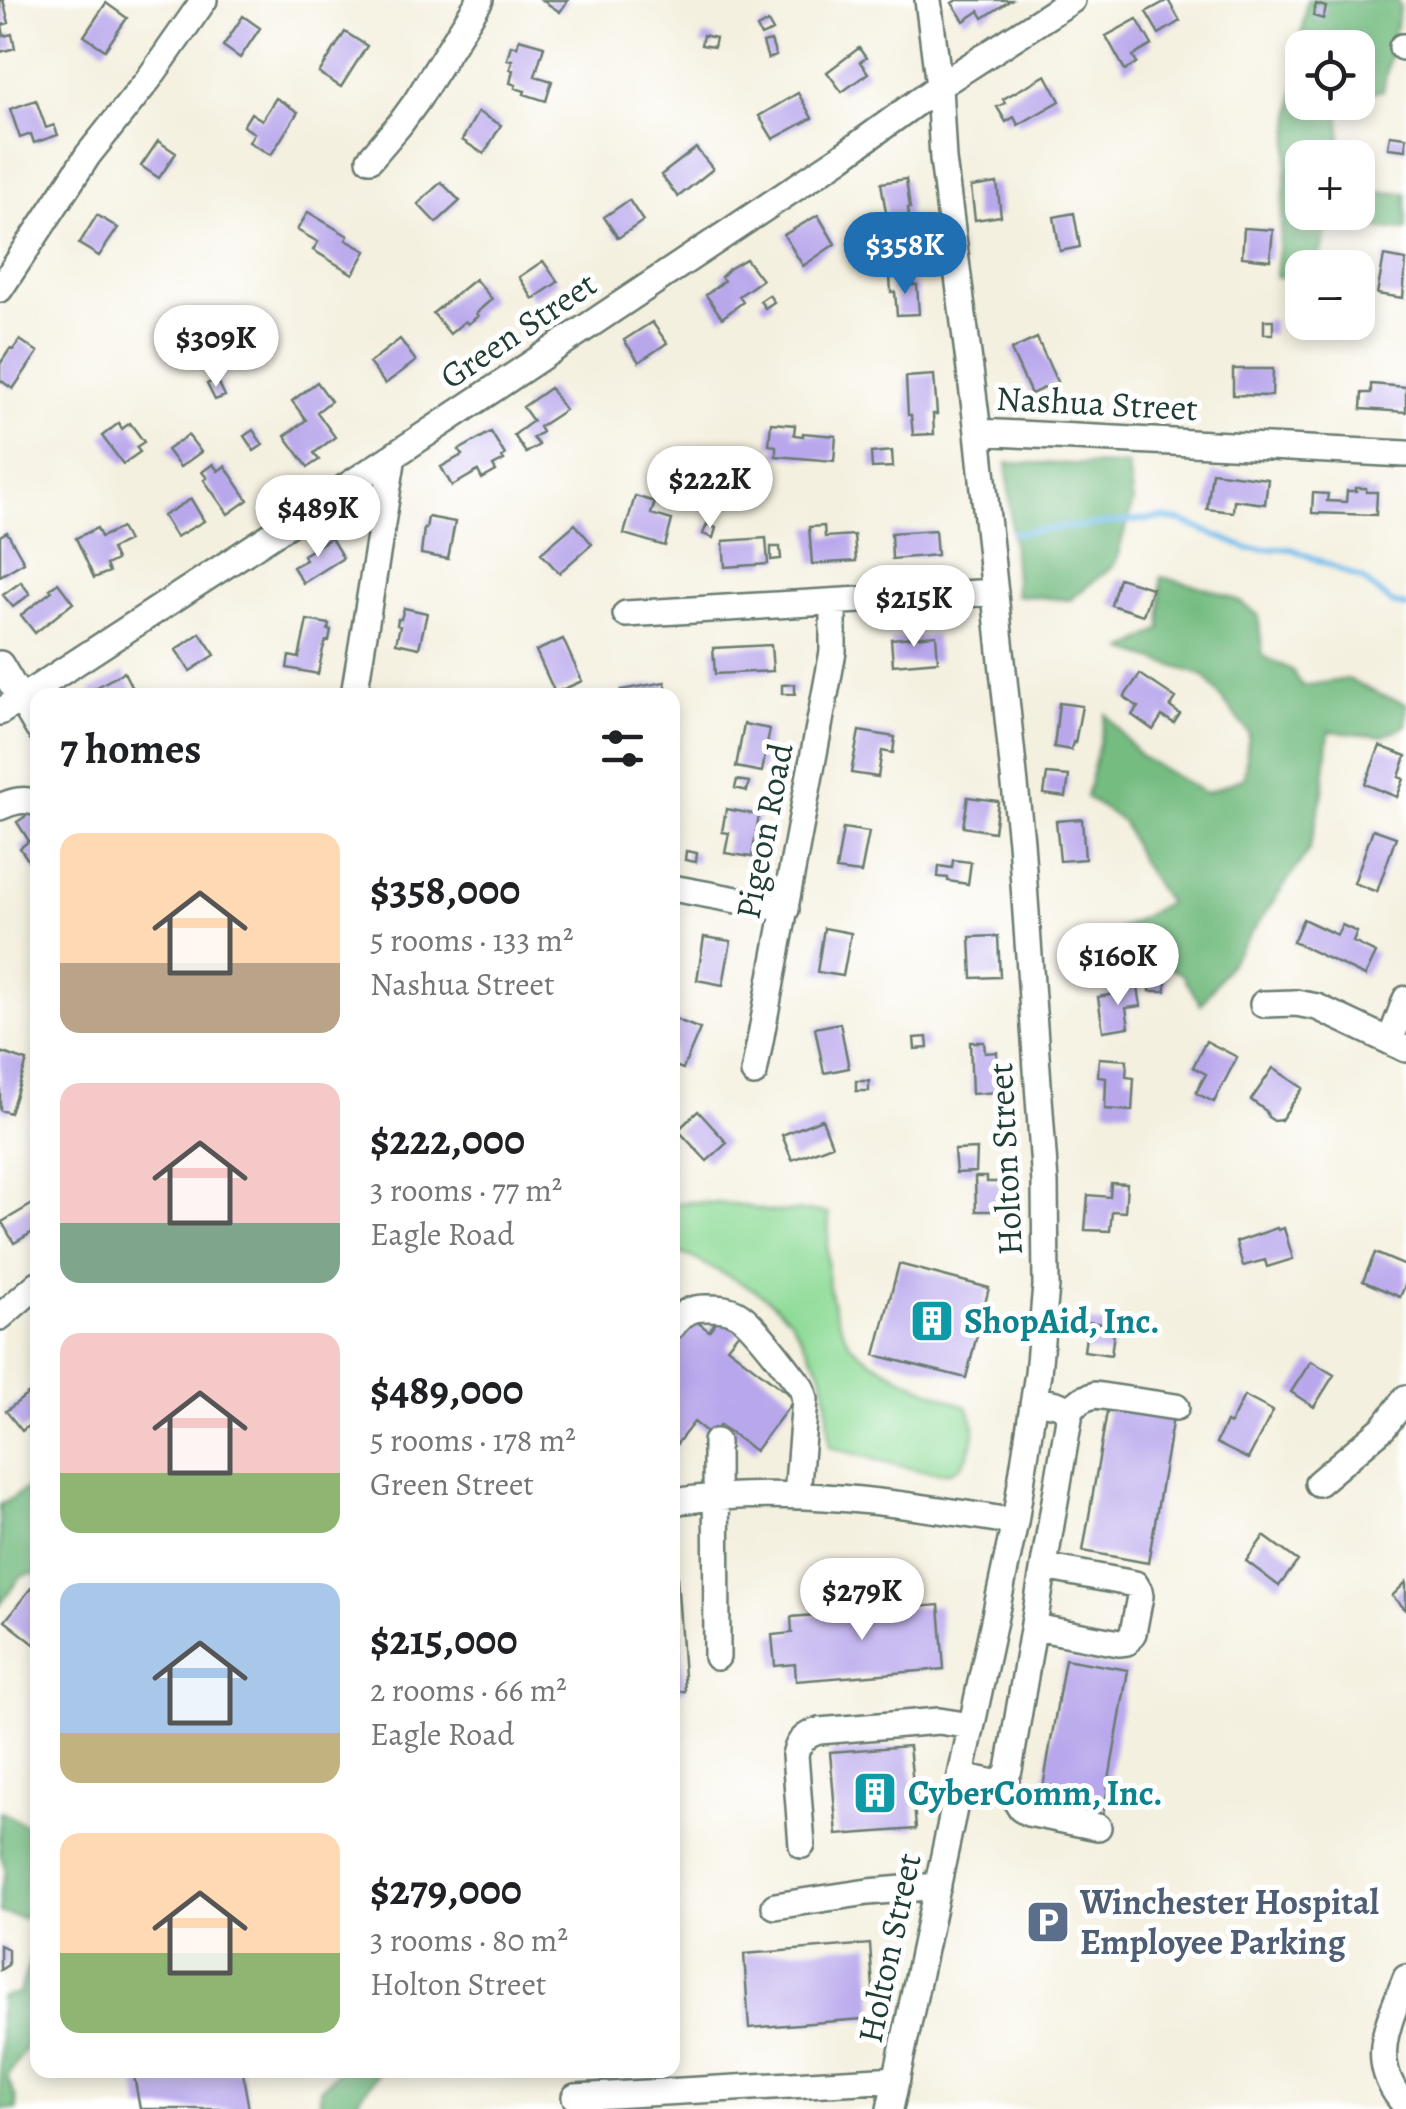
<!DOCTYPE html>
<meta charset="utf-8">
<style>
body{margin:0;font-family:Alegreya,serif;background:#f6f6f6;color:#202124;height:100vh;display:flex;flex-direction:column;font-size:38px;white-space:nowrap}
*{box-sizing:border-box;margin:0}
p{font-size:32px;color:#757577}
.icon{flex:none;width:55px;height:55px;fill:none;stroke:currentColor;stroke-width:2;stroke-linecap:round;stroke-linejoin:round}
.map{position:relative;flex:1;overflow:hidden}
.drawer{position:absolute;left:30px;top:688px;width:650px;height:1390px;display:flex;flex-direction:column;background:#fff;border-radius:20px;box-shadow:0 5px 15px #0003}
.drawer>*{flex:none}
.controls{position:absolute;left:1285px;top:30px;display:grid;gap:20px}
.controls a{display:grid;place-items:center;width:90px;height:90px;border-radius:20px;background:#fff;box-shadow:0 5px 15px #0003;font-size:50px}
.price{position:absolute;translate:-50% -85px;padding:0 22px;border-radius:35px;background:#fff;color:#222;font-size:32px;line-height:65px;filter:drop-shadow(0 2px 5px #0008)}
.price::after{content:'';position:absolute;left:50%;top:60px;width:30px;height:22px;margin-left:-15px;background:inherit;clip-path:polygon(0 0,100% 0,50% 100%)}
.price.selected{background:#1f6fb2;color:#fff}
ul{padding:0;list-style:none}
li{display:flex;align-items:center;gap:30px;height:250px;padding:0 30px}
li span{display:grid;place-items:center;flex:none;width:280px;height:200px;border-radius:20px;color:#555}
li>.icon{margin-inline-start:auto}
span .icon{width:120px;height:120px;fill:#fffc;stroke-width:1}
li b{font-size:42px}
h2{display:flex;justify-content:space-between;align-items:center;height:120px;padding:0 30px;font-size:42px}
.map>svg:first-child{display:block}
</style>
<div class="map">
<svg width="1406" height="2109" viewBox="0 0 1406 2109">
<rect width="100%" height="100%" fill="#fff"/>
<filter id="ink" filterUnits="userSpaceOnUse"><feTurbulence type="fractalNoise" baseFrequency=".01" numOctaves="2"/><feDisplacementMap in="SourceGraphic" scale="20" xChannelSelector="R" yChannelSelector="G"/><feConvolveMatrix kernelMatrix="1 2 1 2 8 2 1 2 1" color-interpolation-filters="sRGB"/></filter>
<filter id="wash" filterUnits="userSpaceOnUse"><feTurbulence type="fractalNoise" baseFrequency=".0048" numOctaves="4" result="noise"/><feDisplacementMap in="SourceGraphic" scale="40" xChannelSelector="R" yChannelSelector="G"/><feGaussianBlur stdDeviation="2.25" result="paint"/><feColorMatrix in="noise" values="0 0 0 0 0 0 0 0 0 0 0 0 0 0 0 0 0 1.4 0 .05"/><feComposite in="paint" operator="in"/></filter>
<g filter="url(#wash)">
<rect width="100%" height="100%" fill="#f4f0df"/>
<path fill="#90dc99" stroke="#588c66" stroke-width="2.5" d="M687 1202 735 1204 771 1212 813 1211 829 1214C829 1239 825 1267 830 1292 833 1308 841 1330 850 1343 864 1364 942 1396 967 1407 974 1420 976 1430 972 1444 969 1454 963 1465 955 1470 933 1480 856 1453 830 1447L827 1398 821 1370 790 1319 769 1300 755 1290 691 1257 673 1251V1204Z"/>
<path fill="#74bc81" stroke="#4a7c5a" stroke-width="2.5" d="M1307 0H1397L1400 5 1383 90 1358 96V48H1302V102L1339 103 1342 157 1302 158V212L1331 213 1317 267 1302 268V279L1276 277 1298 55Z
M1358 192 1406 193V230L1349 228 1352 213 1358 212Z
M1007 463 1128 465 1133 503 1115 564 1070 600 1016 595Z
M1161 577C1194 585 1232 591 1258 615L1263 656 1292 670 1302 686 1348 679 1381 695 1406 703V725L1384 736 1329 731 1323 792 1309 850 1201 1005 1182 974 1130 950 1077 972 1120 929 1168 903 1139 859 1123 822 1086 797 1106 714 1140 756 1205 793 1244 778 1249 733 1204 676 1125 650 1161 629Z
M37 1483V1576L33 1573 21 1576 0 1605V1505Z
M0 1811 37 1831V1921L0 1913V1891L6 1872 0 1852Z
M36 1943 37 2040 29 2042 7 2078 16 2098 17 2109H0V1997L19 1993Z
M340 2070H381L351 2109H320V2089Z"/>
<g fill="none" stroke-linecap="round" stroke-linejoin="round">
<path stroke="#72bcea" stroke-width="6" d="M1013 533 1161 518 1181 521 1249 549H1292L1362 579 1392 603 1406 607"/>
</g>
<g id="blocks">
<path fill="#b9a7ec" d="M0 0H3L9 23 2 25 4 36 12 34 15 48 0 52Z
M542 0H568L560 12Z
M957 0H1011L983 18 979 11 964 21 952 3Z
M1168 0 1180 21 1159 34 1146 12Z
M106 3 127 18 105 50 84 36Z
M1316 4 1326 7 1323 19 1313 16Z
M243 16 260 28 240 58 223 46Z
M1137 19 1152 45 1133 56 1137 63 1125 70 1106 36Z
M768 22 773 31 761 36 757 28Z
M345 32 367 46 341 87 319 73Z
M703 35 716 38 714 47 701 45Z
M519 39 544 46 535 76 552 81 546 101 524 94 525 91 515 88 516 85 510 83 513 70 510 69 512 60 507 59 511 45 517 47Z
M771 41 776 56 768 59 763 43Z
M859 48 866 58 860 62 868 73 842 92 827 72Z
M1046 75 1060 101 1018 125 1014 117 1006 122 997 107 1005 103 1003 99Z
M798 93 812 118 773 139 759 116Z
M276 98 298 112 271 155 249 142 254 133 243 126 251 113 262 120Z
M36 100 46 128 54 125 58 135 34 143 31 134 20 138 10 109Z
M478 112 501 125 484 154 462 140Z
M1390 135 1406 137V150L1388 148Z
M158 141 176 153 159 178 141 166Z
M696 148 713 169 678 197 661 175Z
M906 179 910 208H908L909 216 887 218 881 183Z
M441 182 460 201 436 223 418 204Z
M997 183 1001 216 975 220 971 187Z
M629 200 643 221 618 238 604 217Z
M308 212 348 236 346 240 366 251 353 274 313 250 318 242 297 230Z
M1074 213 1080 247 1060 251 1054 217Z
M97 215 118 228 99 256 79 244Z
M818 215 835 244 803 266 784 235Z
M1244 228 1273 230 1270 260 1242 257Z
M1384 256 1406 260 1403 298 1377 294Z
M746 259 762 280 739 296 743 302 722 318 706 295 724 281 721 277 729 269Z
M543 261 558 282 533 299 519 277Z
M905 277V285H917L919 314 897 315 895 292H891L890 278Z
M475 279 492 299 476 313 478 316 468 324 465 321 450 334 433 313Z
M769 295 774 302 765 308 760 301Z
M1264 320H1273V334H1264Z
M652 322 667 343 639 362 624 340Z
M1037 338 1057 382 1031 394 1011 350Z
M400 339 416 361 385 384 369 363Z
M20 340 38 352 13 389 0 380V364L10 349 13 350Z
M1233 369H1273L1272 396 1233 395Z
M934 375 937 414H933L934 434 913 435 911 415H908L906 377Z
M217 379 225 396 215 400 207 384Z
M317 382 331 401 317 412 335 437 314 453 319 460 308 467 285 436 306 420 292 401Z
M1371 384 1406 387V412L1361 409 1362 393H1371Z
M550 388 565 410 539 427 542 432 533 438 539 445 526 453 514 435 533 421 523 407Z
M119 423 122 429 130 423 144 442 136 447 140 452 123 464 102 436Z
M771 423 795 425 794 435 803 436V433L836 436 834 461 776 456V446L769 445Z
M253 430 263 445 254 451 244 436Z
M491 432 505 455 502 457 504 460 493 466 496 471 482 479 478 471 452 486 441 467 462 455 459 450Z
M188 435 201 452 180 467 167 450Z
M892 451 893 467 872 468 871 453Z
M213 464 218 471 225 466 248 500 228 514 204 480 207 478 202 472Z
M1212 472 1268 479 1265 504 1234 500 1233 512 1207 509Z
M1356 488H1366V492H1377L1376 515 1312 513 1313 493 1328 494 1327 501 1346 502 1347 491H1356Z
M635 496 655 502 651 514 672 520 665 546 624 534Z
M191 499 204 521 176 537 163 516Z
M428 517 455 522 448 559 421 554 424 528 426 529Z
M575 524 592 544 559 573 541 553Z
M707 524 716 528 713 538 703 534Z
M824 526 825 537 854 535 856 561 812 564 809 527Z
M97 528 101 537 121 528 128 541 111 549 116 560 106 565 109 572 94 578 76 538Z
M935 530 937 555 892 559 891 533Z
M7 532 24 562 0 576V536Z
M331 538 343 558 303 583 293 567 306 560 303 555Z
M766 538 768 564 725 567 723 541Z
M771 547H780L781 559 771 560Z
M1119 578 1152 588 1143 615 1111 605Z
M21 582 30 594 13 607 3 595Z
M58 583 73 603 35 633 21 615 52 591 50 589Z
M404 608 427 613 419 648 396 643 400 626 397 625 398 619H401Z
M307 620 329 624 328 630H331L329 641H326L323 649 318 674 287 668 289 656 299 658Z
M200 633 215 655 190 671 176 650Z
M936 635 938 661 893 665 891 639Z
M563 639 582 681 555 693 536 651Z
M771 645 773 671 715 674 713 648Z
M124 672 135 694 92 695 90 691Z
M1140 674 1176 698 1170 707 1180 714 1174 723 1162 716 1153 730 1132 715 1138 707 1124 697Z
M665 682 668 695H622L621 690Z
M795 684V694H782V685Z
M1059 703 1082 706 1075 743 1073 742 1071 750 1054 747Z
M744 724 770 729 762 772 736 767Z
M859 731 895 737 893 753 882 751 878 777 851 773Z
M1380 746 1406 756 1399 777 1404 779 1397 797 1365 784Z
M1047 774 1069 776 1066 797 1044 794Z
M737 780 749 782 747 791 735 788Z
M968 797 998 801 994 832 963 827Z
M38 808V875L20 848 29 841 17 822Z
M726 809 759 815 752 857 725 853 729 833 722 832Z
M1082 819 1085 859 1060 861 1056 821Z
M843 828 869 832 861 873 836 870Z
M1373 829 1396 837 1377 892 1354 883Z
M686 851 697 853 696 862 685 860Z
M953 860 971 862 968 884 948 881V878L938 877 939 866 952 868Z
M1303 919 1337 935 1342 925 1357 932 1353 942 1376 953 1365 976 1293 942Z
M824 928 851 933 843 976 817 972Z
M998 936 1000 977 972 978 970 937Z
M704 937 731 941 723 985 697 980Z
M1166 974V991H1150V975Z
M1138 987 1141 1006 1126 1008 1129 1027 1103 1031 1098 997 1120 993V990Z
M675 1019 700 1029 683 1069 672 1065V1026Z
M840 1023 849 1068 824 1073 815 1028Z
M927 1037 928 1048 915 1049 914 1038Z
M1206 1041 1237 1057 1214 1102 1196 1093 1206 1074 1193 1067Z
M970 1042H984L985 1053 997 1052V1092L972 1094Z
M0 1052 27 1061 10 1113 0 1110Z
M1099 1058 1127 1060 1126 1077 1134 1078 1132 1111 1105 1109 1106 1078 1098 1077Z
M1273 1068 1303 1088 1281 1120 1274 1121 1268 1117 1266 1111 1251 1100Z
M856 1081H869V1091H856Z
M698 1111 727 1143 707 1161 678 1130Z
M822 1119 832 1145 792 1160 782 1135Z
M977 1149 976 1172 956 1173 954 1150Z
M975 1177H987V1182H1000L1001 1211H976Z
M1111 1183 1127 1184 1125 1212 1112 1211 1110 1231 1085 1230 1088 1195 1110 1197Z
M36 1202 38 1229 14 1243 2 1222Z
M1277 1228 1278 1230 1284 1228 1293 1259 1267 1267 1265 1260 1243 1266 1236 1242Z
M1375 1253 1406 1266V1283L1400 1297 1363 1281Z
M899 1264 989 1288 966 1378 875 1355Z
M720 1316 740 1331 727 1347 795 1399 755 1451 720 1425 712 1436 694 1422 672 1450V1344L692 1318 709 1331Z
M1088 1322 1115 1325 1111 1355 1084 1351Z
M1311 1361 1334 1375 1314 1407 1291 1392Z
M38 1386V1418L22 1431 6 1411Z
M1244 1396 1273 1411 1248 1459 1216 1443 1226 1422 1230 1424Z
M1108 1406 1173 1417 1148 1563 1083 1551Z
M1264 1536 1298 1561 1279 1586 1246 1561Z
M672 1562H676L685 1691 672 1692Z
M1406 1582V1610L1392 1596Z
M31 1588 38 1593V1647L5 1621Z
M939 1605 944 1669 796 1681 795 1664 775 1666 772 1635 792 1633 791 1617Z
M1065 1659 1128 1670 1103 1815 1040 1805Z
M909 1746 913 1784H916L918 1803H914L916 1829 837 1835 830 1752Z
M870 1944 875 2018 749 2028 744 1954Z
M0 1945 8 1949V1965L0 1970Z
M167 2070H242L249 2109H140L134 2076Z"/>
</g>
</g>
<g filter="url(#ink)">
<use href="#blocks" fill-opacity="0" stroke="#6a7c70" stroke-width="2.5"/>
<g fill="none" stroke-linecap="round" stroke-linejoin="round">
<defs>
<path id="minor" d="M1402 47H1406
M370 159 400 124 416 102 480 0
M0 289 88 155 148 80 204 0
M978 432 1406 454
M626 614 995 592
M0 664 38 728
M354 695 393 456
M0 712 393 456 840 158 939 86 1072 0
M0 807C13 801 24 798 38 803
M672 888 786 909
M1263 1004 1296 1003 1317 1007 1406 1049
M1390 1041 1406 999
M754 1073 833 652V602
M0 1317 38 1284
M672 1326C683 1313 689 1308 706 1308 717 1308 728 1308 738 1314 755 1324 788 1371 802 1388L805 1399 797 1496
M1068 1411 1083 1399 1095 1395 1176 1407
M716 1442 717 1657
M1318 1483 1384 1427 1406 1398
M672 1502C786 1485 902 1503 1015 1522
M1034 1627 1119 1643 1127 1642 1133 1633 1140 1596 1139 1591 1135 1584 1044 1567
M961 1776 994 1783 1003 1780 1009 1770 1069 1419C1067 1401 1048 1403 1034 1401
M1003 1780 1021 1809 1028 1813 1098 1827
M802 1845 795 1755C798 1742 806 1734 819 1731L939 1721 971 1726
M775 1906 868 1892 938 1886
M1406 1978C1388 2025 1366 2062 1406 2106
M575 2097 897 2079
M890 2109 1015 1522 1038 1373 1046 1286 1045 1183 1021 842 978 432 943 159 939 86 928 0"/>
</defs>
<use href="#minor" stroke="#6a7c70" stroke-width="30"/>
<use href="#minor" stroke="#fff" stroke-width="25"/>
</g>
</g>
<defs>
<symbol id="building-square" viewBox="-11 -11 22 22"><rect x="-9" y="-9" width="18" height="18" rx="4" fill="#0f9aa8" stroke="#fff"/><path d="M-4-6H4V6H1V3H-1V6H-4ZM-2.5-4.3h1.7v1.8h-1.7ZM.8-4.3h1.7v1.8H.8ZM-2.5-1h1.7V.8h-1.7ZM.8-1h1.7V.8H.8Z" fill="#fff"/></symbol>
<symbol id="parking-square" viewBox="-11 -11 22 22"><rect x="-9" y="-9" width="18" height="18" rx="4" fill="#5c6f8a" stroke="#fff"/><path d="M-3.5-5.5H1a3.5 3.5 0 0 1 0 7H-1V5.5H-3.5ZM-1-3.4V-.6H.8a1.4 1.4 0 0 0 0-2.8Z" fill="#fff"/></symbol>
</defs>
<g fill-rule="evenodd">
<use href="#building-square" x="907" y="1296" width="50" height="50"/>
<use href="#building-square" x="850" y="1768" width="50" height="50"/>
<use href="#parking-square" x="1023" y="1897" width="50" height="50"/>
</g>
<g text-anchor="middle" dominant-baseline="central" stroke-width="10" stroke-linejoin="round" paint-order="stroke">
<g font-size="35" fill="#1f3d34" stroke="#fff">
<text transform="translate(518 330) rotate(-34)">Green Street</text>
<text transform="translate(1097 403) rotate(3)">Nashua Street</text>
<text transform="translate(764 831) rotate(-79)">Pigeon Road</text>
<text transform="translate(1005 1159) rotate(-93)">Holton Street</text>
<text transform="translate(889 1948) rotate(-78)">Holton Street</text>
</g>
<g font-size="35" font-weight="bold" fill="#0d838f" stroke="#fff" text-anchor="start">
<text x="964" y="1321">ShopAid, Inc.</text>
<text x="908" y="1793">CyberComm, Inc.</text>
</g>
<g font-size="35" font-weight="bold" fill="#4e5e75" stroke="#fff" text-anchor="start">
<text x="1080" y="1902">Winchester Hospital<tspan x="1080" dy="40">Employee Parking</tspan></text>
</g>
</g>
</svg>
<div class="controls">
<a><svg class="icon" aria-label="locate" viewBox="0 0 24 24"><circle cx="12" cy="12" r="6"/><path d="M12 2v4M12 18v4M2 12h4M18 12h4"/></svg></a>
<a>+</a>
<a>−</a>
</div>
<b class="price selected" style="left:905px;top:297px">$358K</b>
<b class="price" style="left:216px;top:390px">$309K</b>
<b class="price" style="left:710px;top:531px">$222K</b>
<b class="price" style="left:318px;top:560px">$489K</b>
<b class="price" style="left:914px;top:650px">$215K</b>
<b class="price" style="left:1118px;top:1008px">$160K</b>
<b class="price" style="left:862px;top:1643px">$279K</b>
<section class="drawer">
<h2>7 homes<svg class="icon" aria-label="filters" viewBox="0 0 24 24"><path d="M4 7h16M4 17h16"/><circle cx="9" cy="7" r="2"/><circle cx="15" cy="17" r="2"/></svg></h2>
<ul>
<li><span style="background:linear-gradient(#ffd9b3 65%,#b9a48a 0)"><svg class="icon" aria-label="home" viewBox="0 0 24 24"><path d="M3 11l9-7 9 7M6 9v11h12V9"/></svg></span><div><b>$358,000</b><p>5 rooms · 133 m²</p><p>Nashua Street</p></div></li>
<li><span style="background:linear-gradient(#f6c9c9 70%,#7fa58c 0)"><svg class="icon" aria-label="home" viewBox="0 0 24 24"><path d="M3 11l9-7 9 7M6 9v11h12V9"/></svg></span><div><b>$222,000</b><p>3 rooms · 77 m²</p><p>Eagle Road</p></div></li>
<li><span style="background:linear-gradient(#f6c9c9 70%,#8fb573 0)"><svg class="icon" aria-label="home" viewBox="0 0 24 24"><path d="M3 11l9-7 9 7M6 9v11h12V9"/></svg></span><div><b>$489,000</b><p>5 rooms · 178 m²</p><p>Green Street</p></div></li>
<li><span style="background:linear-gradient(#a9c7e8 75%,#c2b280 0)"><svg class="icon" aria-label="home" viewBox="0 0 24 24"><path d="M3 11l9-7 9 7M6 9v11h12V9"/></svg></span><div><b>$215,000</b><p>2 rooms · 66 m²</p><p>Eagle Road</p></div></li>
<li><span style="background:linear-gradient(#ffd9b3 60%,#8fb573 0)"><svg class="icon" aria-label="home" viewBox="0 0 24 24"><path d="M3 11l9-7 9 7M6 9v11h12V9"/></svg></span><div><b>$279,000</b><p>3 rooms · 80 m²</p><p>Holton Street</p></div></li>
</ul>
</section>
</div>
